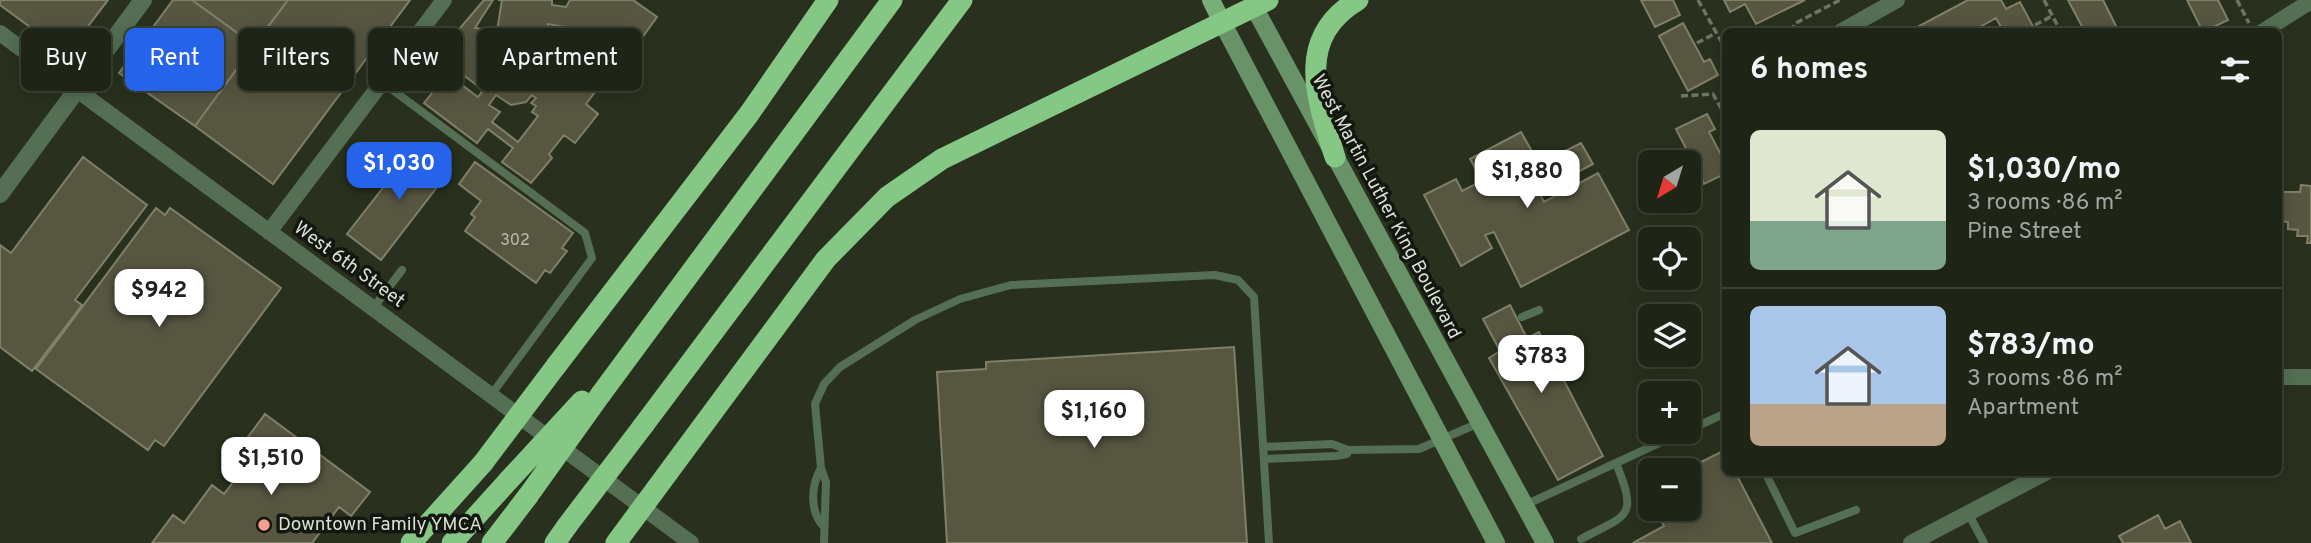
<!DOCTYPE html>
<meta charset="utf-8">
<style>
body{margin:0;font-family:Overpass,sans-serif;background:#272d1f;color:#f1f3f6;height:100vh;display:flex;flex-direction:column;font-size:26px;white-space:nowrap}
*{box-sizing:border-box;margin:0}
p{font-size:23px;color:#a1a5a1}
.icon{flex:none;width:38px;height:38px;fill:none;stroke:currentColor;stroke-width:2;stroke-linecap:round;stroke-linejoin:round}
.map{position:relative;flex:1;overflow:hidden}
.drawer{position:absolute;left:1722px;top:28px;width:560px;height:448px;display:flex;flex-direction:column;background:#1f2516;border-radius:10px;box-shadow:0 4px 18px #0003,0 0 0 2px #3c4235}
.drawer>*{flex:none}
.top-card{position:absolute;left:21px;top:28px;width:665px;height:63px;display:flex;gap:14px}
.needle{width:46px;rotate:218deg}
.controls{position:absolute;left:1638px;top:150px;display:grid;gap:14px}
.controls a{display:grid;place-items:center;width:63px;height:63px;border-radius:10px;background:#1f2516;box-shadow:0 4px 18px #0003,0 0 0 2px #3c4235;font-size:35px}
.price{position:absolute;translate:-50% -60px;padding:0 16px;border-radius:14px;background:#fff;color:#222;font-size:23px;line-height:46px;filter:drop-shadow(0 2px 4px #0008)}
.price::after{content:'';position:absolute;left:50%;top:42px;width:21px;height:16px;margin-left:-10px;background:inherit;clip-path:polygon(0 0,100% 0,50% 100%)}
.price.active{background:#2563eb;color:#fff}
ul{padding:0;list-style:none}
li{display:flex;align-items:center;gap:21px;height:175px;padding:0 28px}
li+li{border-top:2px solid #3c4235}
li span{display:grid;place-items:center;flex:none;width:196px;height:140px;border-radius:10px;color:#555}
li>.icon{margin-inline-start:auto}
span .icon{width:84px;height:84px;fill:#fffc;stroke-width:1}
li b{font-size:30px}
h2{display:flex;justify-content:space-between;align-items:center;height:84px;padding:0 28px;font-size:30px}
.tag{padding:0 24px;border-radius:10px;background:#1f2516;box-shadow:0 4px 18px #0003,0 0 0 2px #3c4235;font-size:24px;line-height:63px}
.tag.active{background:#2563eb;color:#fff}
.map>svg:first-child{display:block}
</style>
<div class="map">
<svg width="2311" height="543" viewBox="0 0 2311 543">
<rect width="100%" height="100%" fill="#29311e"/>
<path fill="#575641" stroke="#808069" stroke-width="2" fill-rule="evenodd" d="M0 0H108L67 54 0 5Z
M173 0H192L254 45 195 126 119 73Z
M192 0H288L254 45Z
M288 0H410L273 184 195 126Z
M484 0H493L475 28 497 31 502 0H498H552V5L566 7 570 0H633L657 17 633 50 629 47 586 104 598 114 575 143 564 135 549 154 552 158 531 183 502 162 513 148 488 129 477 143 424 103 432 93 427 90 446 73 478 97 483 90 437 55ZM548 24 564 27 585 42 582 46 590 51 565 87 552 77 548 82 541 76H544ZM496 95 511 105 526 102 532 95 536 98 531 103 536 106 532 112 538 116 518 142 492 122 500 112 489 105Z
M1641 0H1673L1680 15 1655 27Z
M1724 0H1805L1756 24 1745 4 1730 12Z
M1968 0H2001L2006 9 2020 2 2036 32H2004L1996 18 1971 32H1908Z
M2068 0H2103L2119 32H2085Z
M2187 0H2218L2228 20 2203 32Z
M1683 23 1704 62 1710 59 1718 75 1688 91 1659 36Z
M1707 114 1715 129 1709 132 1726 164V188L1720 176 1704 184 1676 129Z
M1521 132 1539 164 1581 143 1593 164 1539 192 1544 202 1598 173 1629 230 1521 287 1494 232 1485 235 1492 248 1461 266 1424 195 1456 179 1462 191 1482 181 1470 159Z
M418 143 451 169 381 260 347 234Z
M83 157 147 205 75 300 82 305 32 371 0 347V245L11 253Z
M475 162 573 233 562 248 567 251 550 273 545 270 536 283 465 231 475 217 471 214 481 201 459 184Z
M2301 185 2311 186V243H2307L2308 236H2297L2298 230 2288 229V222L2278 221 2281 192H2300Z
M156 208 165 215 170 208 281 288 164 446 155 440 148 450 36 369Z
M1510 305 1527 338 1539 332 1603 456 1558 480 1489 358 1500 351 1483 319Z
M1234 347 1247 543H947L937 372 986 369V362Z
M265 414 370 492 351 516 339 507 312 543H152L173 515 184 523 212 485 224 494 260 446 248 437Z
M1723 451 1726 472H1735L1772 543H1633L1664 526 1654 509H1689V471H1683Z
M2158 515 2165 529 2180 521 2191 543H2123L2119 536Z"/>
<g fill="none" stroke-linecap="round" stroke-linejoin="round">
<path stroke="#6e7564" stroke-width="3.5" stroke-dasharray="7 3.5" stroke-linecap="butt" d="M1698 0 1726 50
M2044 0 2061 32
M2237 0 2249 23
M2035 25 2052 16
M1793 32 1794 24 1840 0
M2069 32 2074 28
M1697 43 1716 33
M1681 96 1713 94 1726 117
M1720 139 1726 136"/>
<path stroke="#546f54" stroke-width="8" d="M382 82 585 233 592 258 491 395
M373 308 402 270
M1522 317 1539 310
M1689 430 1726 413
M1263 447 1332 444 1348 450 1419 449 1479 423
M1264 459 1336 456 1347 454 1348 450
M821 468C811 486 809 511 824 527
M1765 472 1795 533 1856 510
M1525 505 1683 432
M1968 513 1984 543
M1581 539C1629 514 1638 518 1616 463
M824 543 826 482 821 468 815 404 824 384 840 367 915 320 960 299 1011 285 1215 275 1238 280 1254 297 1269 543"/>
<path stroke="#546f54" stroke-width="16" d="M1840 32 1897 0
M2262 32 2311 1
M0 33 691 543
M269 232 444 0
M2278 377H2311
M1911 543 2047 472"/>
<path stroke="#546f54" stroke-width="18" d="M0 194 143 0"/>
<path stroke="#689368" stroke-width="18" d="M1254 7 1545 543
M1222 22 1496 543"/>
<path stroke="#77af77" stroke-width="18" d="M1211 0 1222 22"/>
<path stroke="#85c885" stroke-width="21" d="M1335 157C1317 99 1294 38 1358 0
M556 366 749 114 828 0
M601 394 892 0
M643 426 962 0
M411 543 483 463
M452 543 508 481
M492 543 528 496
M555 543 567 526
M616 543 826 259 887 197 942 159 1268 0"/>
<path stroke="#85c885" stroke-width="21" d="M483 463 556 366
M508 481 582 401
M528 496 601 394
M567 526 643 426"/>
</g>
<circle fill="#f59d8e" stroke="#14170f" stroke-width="2.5" cx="264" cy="525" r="7"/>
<g text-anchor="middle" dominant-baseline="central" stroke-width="7" stroke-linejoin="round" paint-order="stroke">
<g font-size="16" fill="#b9bdae">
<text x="515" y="241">302</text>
</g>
<g font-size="19" fill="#dadfd3" stroke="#14170f">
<text transform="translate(1386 207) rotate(62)">West Martin Luther King Boulevard</text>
<text transform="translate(349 265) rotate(36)">West 6th Street</text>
</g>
<g font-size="19" fill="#dadfd3" stroke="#14170f" text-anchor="start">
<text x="278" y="525">Downtown Family YMCA</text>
</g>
</g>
</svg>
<div class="controls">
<a><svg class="needle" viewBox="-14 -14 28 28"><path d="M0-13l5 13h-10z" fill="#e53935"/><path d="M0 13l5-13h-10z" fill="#a1a5a1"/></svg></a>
<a><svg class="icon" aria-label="locate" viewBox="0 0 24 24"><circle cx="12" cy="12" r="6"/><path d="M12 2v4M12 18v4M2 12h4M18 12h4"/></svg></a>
<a><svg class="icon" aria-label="layers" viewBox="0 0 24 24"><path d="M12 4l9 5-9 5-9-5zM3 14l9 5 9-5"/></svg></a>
<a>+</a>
<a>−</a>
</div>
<b class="price active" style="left:399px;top:202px">$1,030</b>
<b class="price" style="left:1527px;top:210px">$1,880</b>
<b class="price" style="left:159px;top:329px">$942</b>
<b class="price" style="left:1541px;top:395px">$783</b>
<b class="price" style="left:1094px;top:450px">$1,160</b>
<b class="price" style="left:271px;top:497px">$1,510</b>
<div class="top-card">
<a class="tag">Buy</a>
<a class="tag active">Rent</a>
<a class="tag">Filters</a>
<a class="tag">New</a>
<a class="tag">Apartment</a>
</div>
<section class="drawer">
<h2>6 homes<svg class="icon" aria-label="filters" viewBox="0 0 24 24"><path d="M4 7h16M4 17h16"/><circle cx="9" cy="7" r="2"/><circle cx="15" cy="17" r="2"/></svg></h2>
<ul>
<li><span style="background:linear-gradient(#dfe7d0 65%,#7fa58c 0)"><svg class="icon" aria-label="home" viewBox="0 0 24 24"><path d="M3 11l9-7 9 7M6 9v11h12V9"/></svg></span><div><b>$1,030/mo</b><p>3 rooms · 86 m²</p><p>Pine Street</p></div></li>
<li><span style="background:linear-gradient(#a9c7e8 70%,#b9a48a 0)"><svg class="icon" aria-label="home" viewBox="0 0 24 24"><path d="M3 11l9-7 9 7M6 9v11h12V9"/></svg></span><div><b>$783/mo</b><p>3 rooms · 86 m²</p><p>Apartment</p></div></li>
</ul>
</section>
</div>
